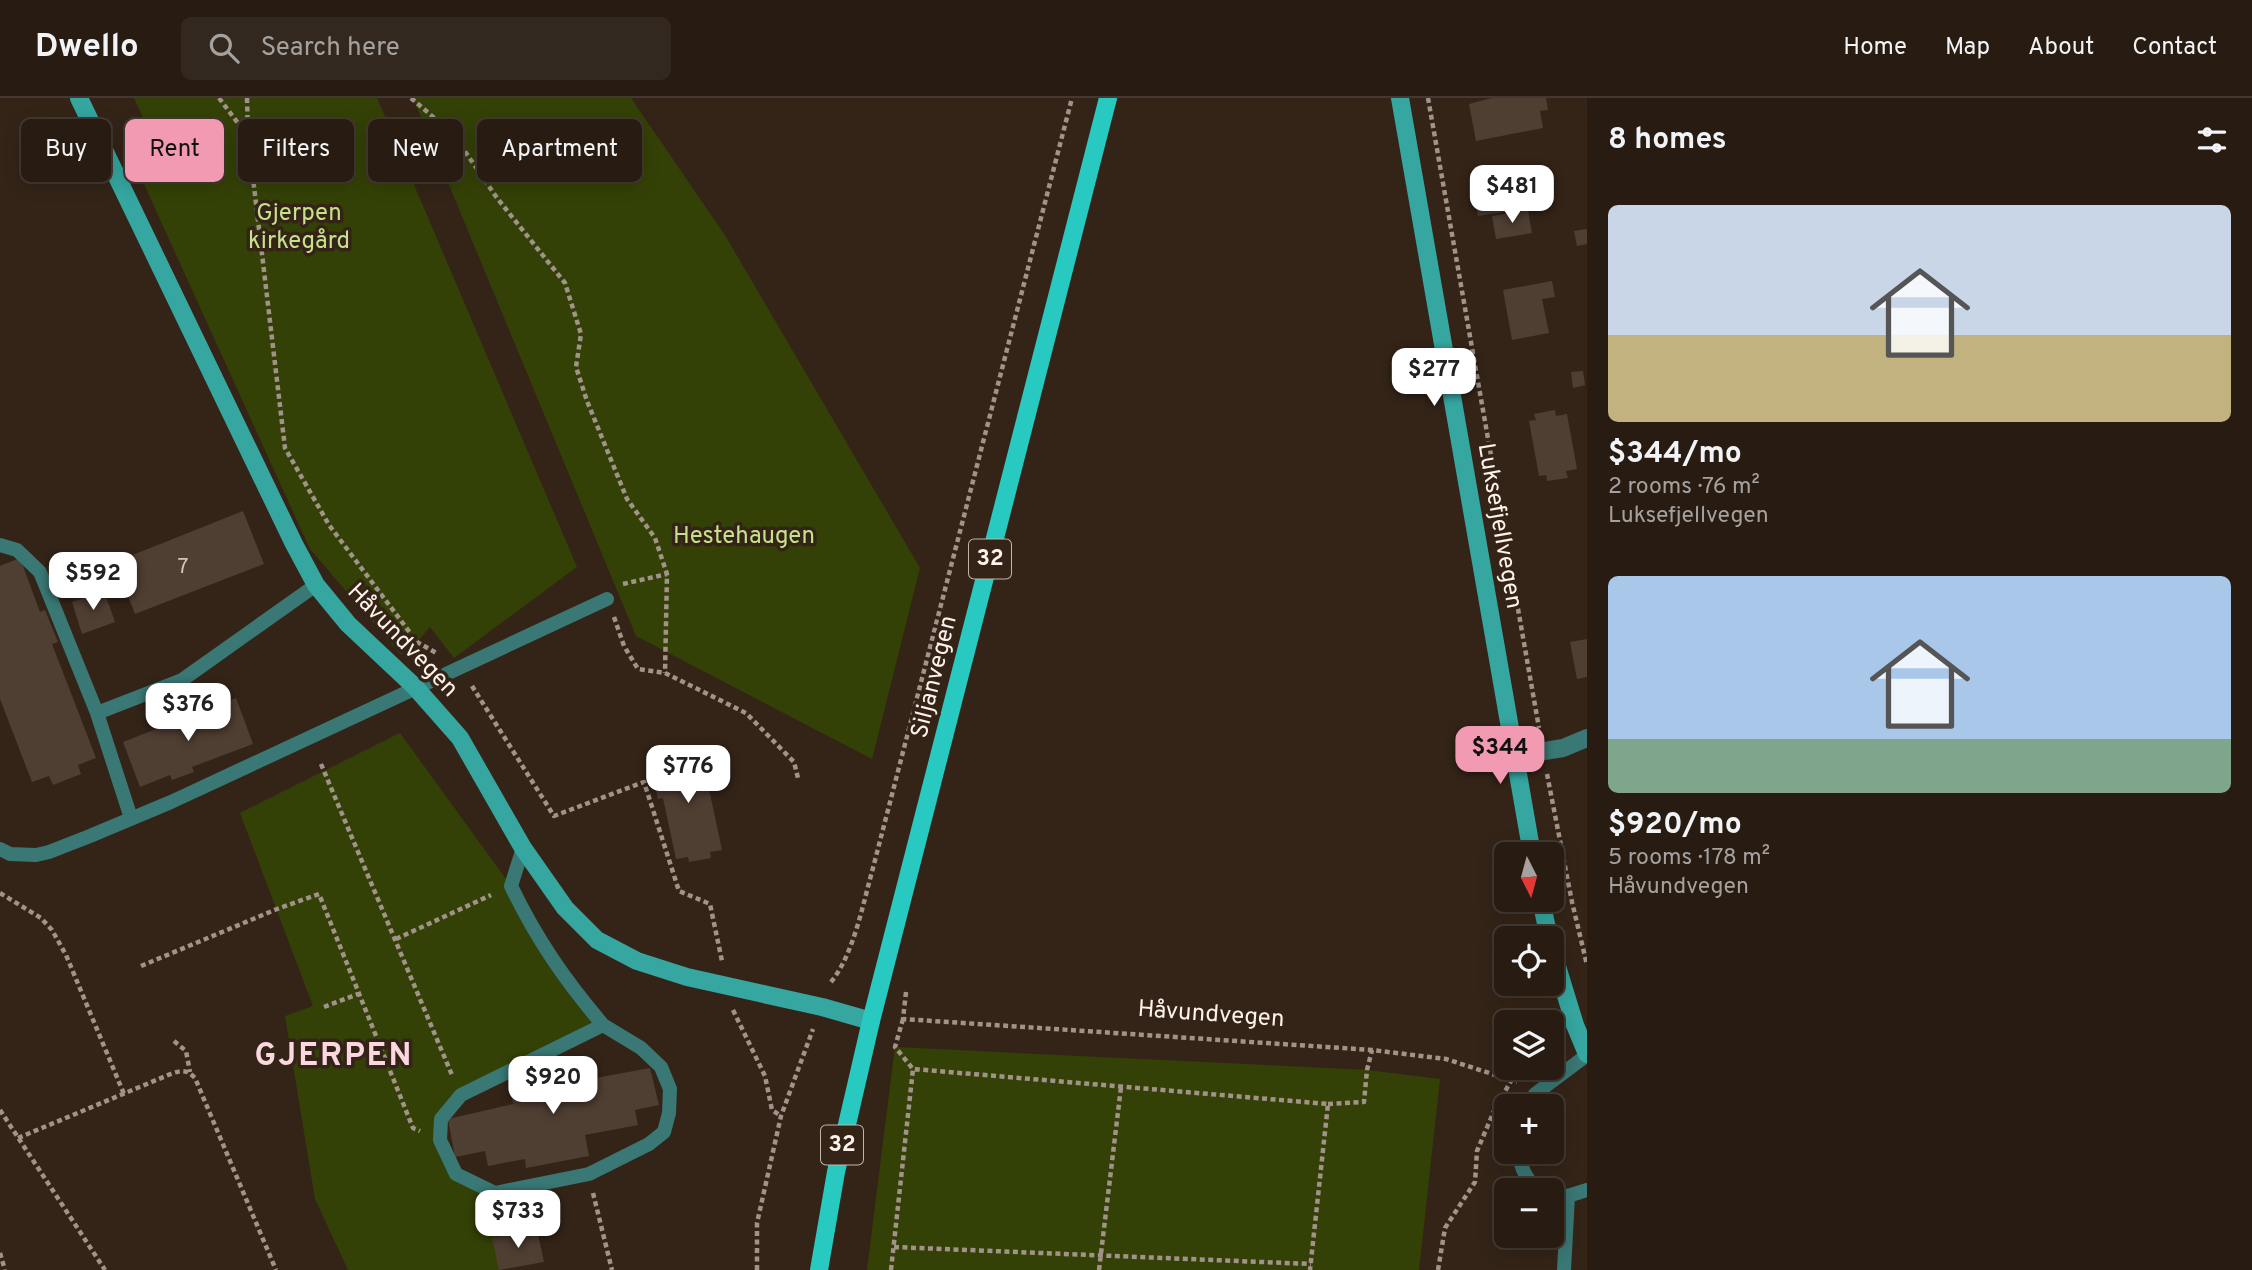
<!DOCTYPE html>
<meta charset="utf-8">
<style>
body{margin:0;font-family:Overpass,sans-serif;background:#332820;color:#f1f3f6;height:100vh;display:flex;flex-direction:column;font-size:26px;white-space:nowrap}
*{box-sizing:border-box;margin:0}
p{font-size:23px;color:#a4a19f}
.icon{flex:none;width:38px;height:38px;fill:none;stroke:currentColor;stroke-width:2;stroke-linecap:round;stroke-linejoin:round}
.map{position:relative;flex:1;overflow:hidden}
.drawer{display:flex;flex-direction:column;background:#271b12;width:665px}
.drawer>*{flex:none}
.banner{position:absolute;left:21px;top:21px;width:665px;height:63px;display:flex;gap:14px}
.needle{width:46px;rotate:174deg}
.fabs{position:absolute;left:1494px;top:744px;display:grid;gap:14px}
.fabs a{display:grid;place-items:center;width:70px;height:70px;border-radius:10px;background:#271b12;box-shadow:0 4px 18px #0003,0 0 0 2px #433932;font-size:35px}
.price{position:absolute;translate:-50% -60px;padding:0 16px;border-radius:14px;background:#fff;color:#222;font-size:23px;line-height:46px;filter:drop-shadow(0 2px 4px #0008)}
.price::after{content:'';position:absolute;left:50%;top:42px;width:21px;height:16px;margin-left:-10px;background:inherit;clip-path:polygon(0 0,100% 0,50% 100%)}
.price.on{background:#f19ab1;color:#111}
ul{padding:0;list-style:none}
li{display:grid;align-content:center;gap:14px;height:371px;padding:0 21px}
li span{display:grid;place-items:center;height:217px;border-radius:10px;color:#555}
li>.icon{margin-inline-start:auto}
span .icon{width:126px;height:126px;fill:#fffc;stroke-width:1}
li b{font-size:30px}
h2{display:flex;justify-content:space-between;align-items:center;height:84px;padding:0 21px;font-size:30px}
.chip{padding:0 24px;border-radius:10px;background:#271b12;box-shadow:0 4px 18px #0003,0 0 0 2px #433932;font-size:24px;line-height:63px}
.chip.on{background:#f19ab1;color:#111}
header{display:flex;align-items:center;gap:42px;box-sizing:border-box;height:98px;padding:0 35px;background:#271b12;border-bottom:2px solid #433932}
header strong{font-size:33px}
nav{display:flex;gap:38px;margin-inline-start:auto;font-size:24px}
.search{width:490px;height:63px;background:#332820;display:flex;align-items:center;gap:18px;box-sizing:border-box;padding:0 24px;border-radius:10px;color:#a4a19f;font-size:26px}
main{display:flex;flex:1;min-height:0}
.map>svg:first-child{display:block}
</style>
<header>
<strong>Dwello</strong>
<div class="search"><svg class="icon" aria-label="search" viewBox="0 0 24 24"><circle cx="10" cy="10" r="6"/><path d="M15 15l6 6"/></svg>Search here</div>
<nav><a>Home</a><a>Map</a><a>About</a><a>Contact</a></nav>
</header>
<main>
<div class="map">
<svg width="1587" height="1172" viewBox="0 0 1587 1172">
<rect width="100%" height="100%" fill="#342418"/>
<path fill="#344106" d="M134 0H377L577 469 454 560 430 529 417 544 401 557 310 451 133 62 156 47Z
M413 0H631L726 139 920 470 872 661 636 538Z
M400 635 511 788 603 927 461 997 440 1042 456 1076 495 1095 500 1172H348L315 1101 285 918 313 908 240 715Z
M895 949 1367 972 1440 981 1419 1172H867Z"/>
<path fill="#4f3e32" d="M1492 0H1546L1548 12 1540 13 1543 30 1476 43 1469 6Z
M1530 67 1533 86 1525 87 1530 110 1478 118 1470 77Z
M1528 112 1532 135 1496 141 1492 118Z
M1587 131V146L1577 148 1574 133Z
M1552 183 1555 199 1542 201 1549 235 1512 242 1503 192Z
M1583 273 1585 287 1573 290 1571 274Z
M1555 312 1556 318 1567 316 1577 371 1566 373 1568 380 1547 383 1546 377 1539 378 1529 323 1536 322 1534 316Z
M243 413 264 466 135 516 115 464Z
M20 460 40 514 45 512 58 544 52 546 96 660 78 667 81 676 53 687 49 678 32 684 0 601V468Z
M104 493 115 524 82 536 72 504Z
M1587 541V579L1577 581 1570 544Z
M236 600 253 646 192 669 194 674 172 682 170 677 140 689 123 644Z
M706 653 714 689 709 691 722 752 710 754 711 760 689 764 688 759 676 761 663 700 658 701 650 665Z
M570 965 574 984 650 970 659 1007 635 1012 638 1027 585 1037 589 1058 526 1070 525 1061 488 1068 485 1053 455 1059 448 1021 513 1006 508 982 517 980 516 975Z
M537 1131 544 1164 499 1172 492 1140Z"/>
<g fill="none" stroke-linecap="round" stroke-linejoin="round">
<path stroke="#a1938a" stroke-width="4.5" stroke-dasharray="5 3.5" stroke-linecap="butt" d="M219 0 247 37
M247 0 248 38 285 350 329 427 417 544 438 556
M411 0 453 36 497 100 565 185 581 236 576 269 587 303 627 401 655 440 667 476 665 575
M1428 0 1539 630
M623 486 667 476
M614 519 624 548 638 571 665 575 746 615 794 664 798 680
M472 588 554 718 644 684 679 793 710 806 722 863
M321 666 452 977
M1547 676 1572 804 1587 867
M0 795 41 820 52 832 66 857 124 996
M396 841 491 797
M141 868 277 811 319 796 413 1030 420 1033
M831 884C854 856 863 805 873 770L1072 0
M906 894 903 921 1372 952 1446 961 1517 984
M324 909 358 896
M733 912 765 978 772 1012 781 1018
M903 921 895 949 913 971
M174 943 186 953 190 974
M1328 1006 1364 1004 1367 972 1372 952
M0 1012 105 1172
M18 1040 173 975C183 972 187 972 195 980L276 1172
M593 1095 612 1172
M894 1149 1311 1166
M0 1155 5 1172
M757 1172V1125L781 1018 813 931
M891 1172 913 971 1328 1006 1310 1172
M1099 1172 1121 989
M1438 1172 1445 1130 1475 1084 1477 1053 1494 1013 1512 981 1526 970"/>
<path stroke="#397874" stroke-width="14" d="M0 447 17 452 40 474 97 615 131 720
M97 615 182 582 316 487
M523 750 511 788C537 842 565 882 603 927
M0 751 10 756 36 757 49 754 90 738 171 704 607 501
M603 927 641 950 661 969 670 991 669 1015 664 1034 649 1046 589 1076 495 1095 456 1076 440 1042 441 1021 461 997Z
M1528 1008 1535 996 1587 957
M1519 1054C1520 1069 1527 1085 1541 1092
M1552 1096 1568 1098 1587 1092
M1564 1172 1568 1098"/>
<path stroke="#397874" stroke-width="18" d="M1514 658 1563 650 1587 640"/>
<path stroke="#35a6a0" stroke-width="18" d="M79 0 294 446 316 487 348 526 415 589 460 640 523 750 565 810 597 842 637 863 687 879 822 909 871 923
M1400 0 1532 756
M1541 802 1549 840
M1552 852 1575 927 1587 956"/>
<path stroke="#28c9c1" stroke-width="18" d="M819 1172 836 1074 871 923 1108 0"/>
</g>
<g text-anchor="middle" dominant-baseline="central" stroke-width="7" stroke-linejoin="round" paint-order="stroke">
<g font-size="21" fill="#d2c5bd">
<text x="183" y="469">7</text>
</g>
<g fill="#342418" stroke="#c1b4ac" stroke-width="2">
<rect x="969" y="441.5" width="42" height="39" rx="5"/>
<rect x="821" y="1027.5" width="42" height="39" rx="5"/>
</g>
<g font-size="23" font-weight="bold" fill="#fef2eb">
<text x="990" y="461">32</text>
<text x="842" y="1047">32</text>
</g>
<g font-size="24" fill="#c7e18a" stroke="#342418">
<text x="299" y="116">Gjerpen<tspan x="299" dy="28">kirkegård</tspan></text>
<text x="744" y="439">Hestehaugen</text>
</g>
<g font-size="24" fill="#fef2eb" stroke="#342418">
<text transform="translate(1499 428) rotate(80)">Luksefjellvegen</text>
<text transform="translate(402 543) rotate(46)">Håvundvegen</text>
<text transform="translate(935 579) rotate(-76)">Siljanvegen</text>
<text transform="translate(1211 917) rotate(4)">Håvundvegen</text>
</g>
<g font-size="32" font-weight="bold" letter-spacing="2" fill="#fbd8e0" stroke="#342418">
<text x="334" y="959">GJERPEN</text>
</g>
</g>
</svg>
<div class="fabs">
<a><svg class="needle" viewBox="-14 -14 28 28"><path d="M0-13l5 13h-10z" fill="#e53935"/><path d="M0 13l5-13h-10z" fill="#a4a19f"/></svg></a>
<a><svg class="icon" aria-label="locate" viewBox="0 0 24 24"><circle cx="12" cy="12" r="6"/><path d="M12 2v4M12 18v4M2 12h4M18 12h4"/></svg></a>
<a><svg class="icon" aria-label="layers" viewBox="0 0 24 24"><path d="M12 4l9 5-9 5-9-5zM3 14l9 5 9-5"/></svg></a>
<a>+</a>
<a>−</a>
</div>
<b class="price" style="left:1512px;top:127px">$481</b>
<b class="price" style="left:1434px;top:310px">$277</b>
<b class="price" style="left:93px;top:514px">$592</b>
<b class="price" style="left:188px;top:645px">$376</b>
<b class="price on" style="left:1500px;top:688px">$344</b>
<b class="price" style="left:688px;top:707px">$776</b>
<b class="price" style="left:553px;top:1018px">$920</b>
<b class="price" style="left:518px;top:1152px">$733</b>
<div class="banner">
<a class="chip">Buy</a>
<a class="chip on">Rent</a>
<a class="chip">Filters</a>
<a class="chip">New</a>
<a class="chip">Apartment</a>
</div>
</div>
<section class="drawer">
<h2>8 homes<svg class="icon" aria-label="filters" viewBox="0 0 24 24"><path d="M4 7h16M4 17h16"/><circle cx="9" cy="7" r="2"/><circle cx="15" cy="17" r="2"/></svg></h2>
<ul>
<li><span style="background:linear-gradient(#c9d6e8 60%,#c2b280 0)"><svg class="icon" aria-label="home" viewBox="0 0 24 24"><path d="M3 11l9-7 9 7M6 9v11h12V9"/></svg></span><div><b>$344/mo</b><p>2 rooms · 76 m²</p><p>Luksefjellvegen</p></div></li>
<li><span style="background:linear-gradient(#a9c7e8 75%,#7fa58c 0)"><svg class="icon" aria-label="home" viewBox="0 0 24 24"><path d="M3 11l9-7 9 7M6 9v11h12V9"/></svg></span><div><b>$920/mo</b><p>5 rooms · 178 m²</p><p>Håvundvegen</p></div></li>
</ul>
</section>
</main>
